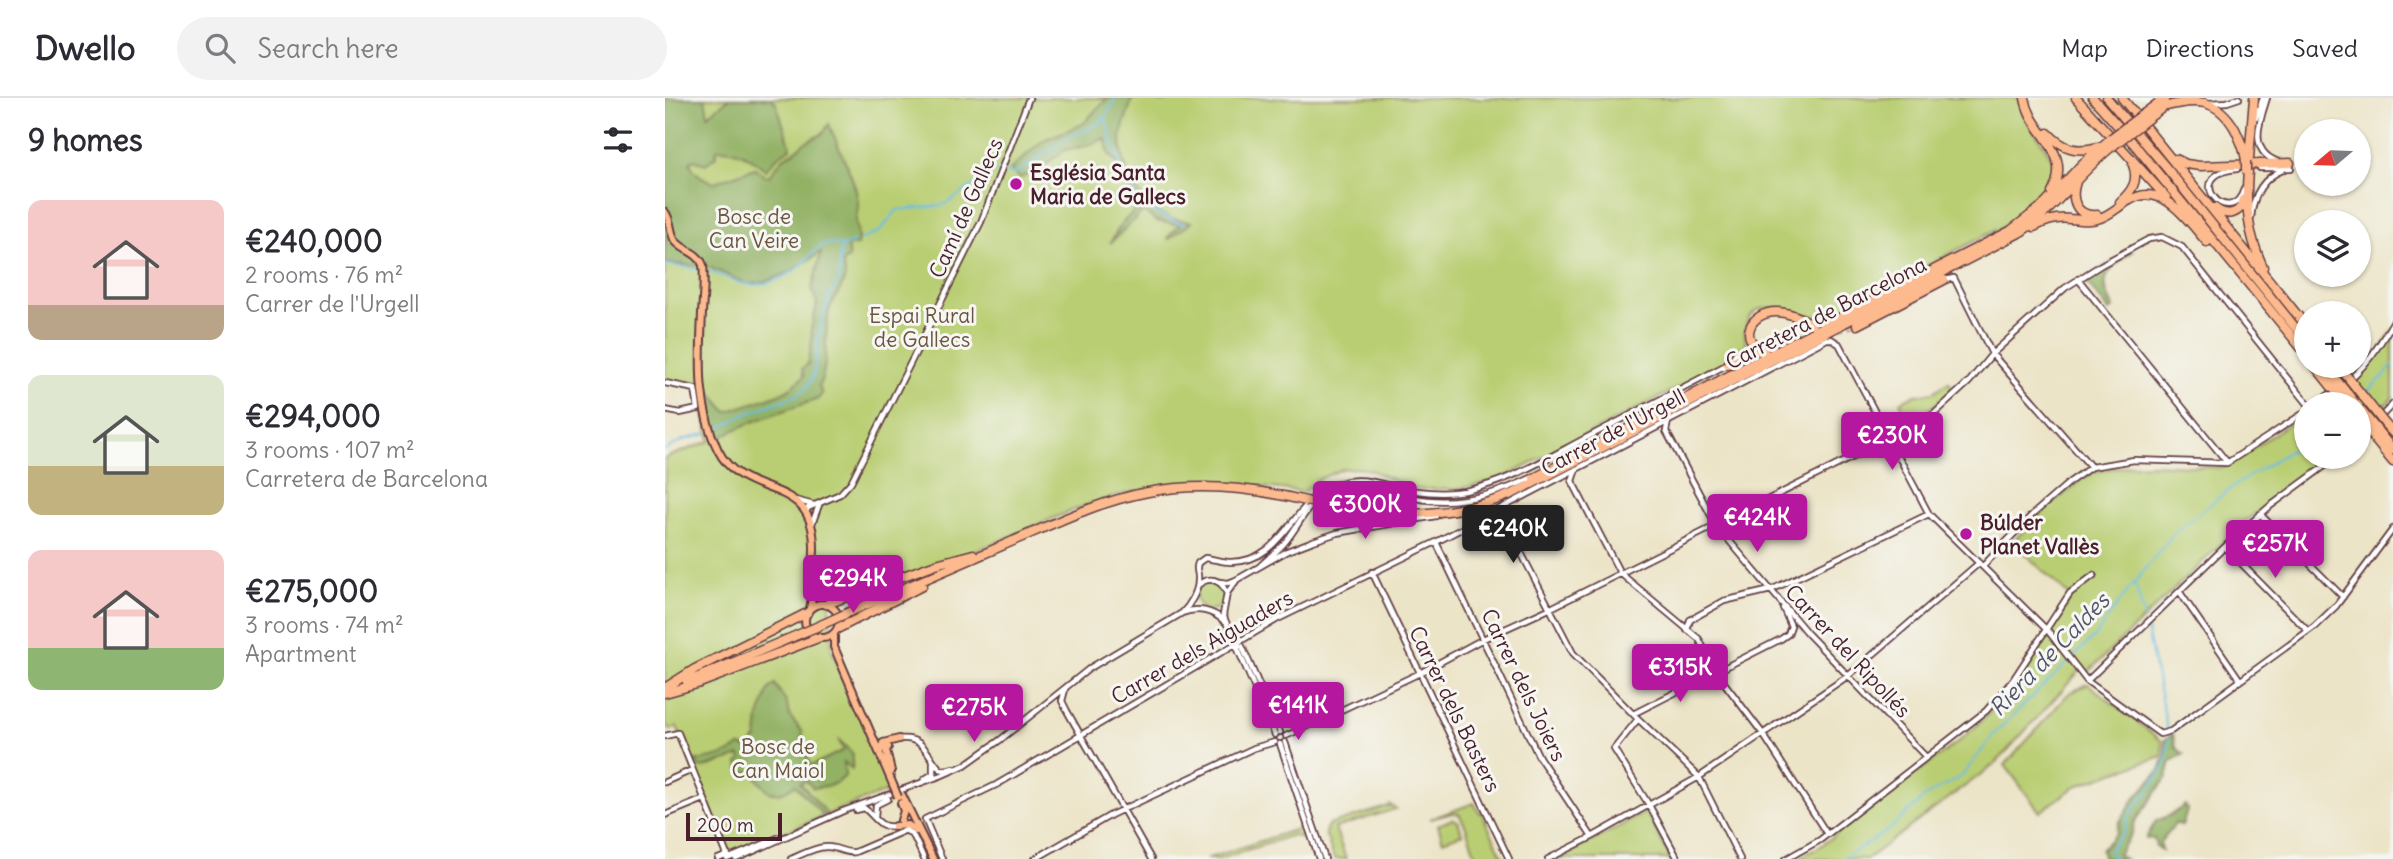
<!DOCTYPE html>
<meta charset="utf-8">
<style>
body{margin:0;font-family:Delius,sans-serif;background:#f2f2f3;color:#2b2b33;height:100vh;display:flex;flex-direction:column;font-size:26px;white-space:nowrap}
*{box-sizing:border-box;margin:0}
p{font-size:23px;color:#7c7c81}
.icon{flex:none;width:38px;height:38px;fill:none;stroke:currentColor;stroke-width:2;stroke-linecap:round;stroke-linejoin:round}
.map{position:relative;flex:1;overflow:hidden}
.drawer{display:flex;flex-direction:column;background:#fff;width:665px}
.drawer>*{flex:none}
.needle{width:46px;rotate:251deg}
.buttons{position:absolute;left:1629px;top:21px;display:grid;gap:14px}
.buttons a{display:grid;place-items:center;width:77px;height:77px;border-radius:50%;background:#fff;box-shadow:0 2px 5px #0004;font-size:35px}
.scale{position:absolute;left:21px;bottom:18px;width:96px;box-sizing:border-box;padding-left:7px;border:4px solid #4a1f2b;border-top:0;font-size:19px;line-height:24px;white-space:nowrap;color:#4a1f2b;-webkit-text-stroke:5px #f6f6f2;paint-order:stroke}
.price{position:absolute;translate:-50% -60px;padding:0 16px;border-radius:7px;background:#b5179e;color:#fff;font-size:23px;line-height:46px;filter:drop-shadow(0 2px 4px #0008)}
.price::after{content:'';position:absolute;left:50%;top:42px;width:21px;height:16px;margin-left:-10px;background:inherit;clip-path:polygon(0 0,100% 0,50% 100%)}
.price.active{background:#222;color:#fff}
ul{padding:0;list-style:none}
li{display:flex;align-items:center;gap:21px;height:175px;padding:0 28px}
li span{display:grid;place-items:center;flex:none;width:196px;height:140px;border-radius:14px;color:#555}
li>.icon{margin-inline-start:auto}
span .icon{width:84px;height:84px;fill:#fffc;stroke-width:1}
li b{font-size:30px}
h2{display:flex;justify-content:space-between;align-items:center;height:84px;padding:0 28px;font-size:30px}
header{display:flex;align-items:center;gap:42px;box-sizing:border-box;height:98px;padding:0 35px;background:#fff;border-bottom:2px solid #e1e1e2}
header strong{font-size:33px}
nav{display:flex;gap:38px;margin-inline-start:auto;font-size:24px}
.search{width:490px;height:63px;background:#f2f2f3;display:flex;align-items:center;gap:18px;box-sizing:border-box;padding:0 24px;border-radius:38px;color:#7c7c81;font-size:26px}
main{display:flex;flex:1;min-height:0}
.map>svg:first-child{display:block}
</style>
<header>
<strong>Dwello</strong>
<div class="search"><svg class="icon" aria-label="search" viewBox="0 0 24 24"><circle cx="10" cy="10" r="6"/><path d="M15 15l6 6"/></svg>Search here</div>
<nav><a>Map</a><a>Directions</a><a>Saved</a></nav>
</header>
<main>
<section class="drawer">
<h2>9 homes<svg class="icon" aria-label="filters" viewBox="0 0 24 24"><path d="M4 7h16M4 17h16"/><circle cx="9" cy="7" r="2"/><circle cx="15" cy="17" r="2"/></svg></h2>
<ul>
<li><span style="background:linear-gradient(#f6c9c9 75%,#b9a48a 0)"><svg class="icon" aria-label="home" viewBox="0 0 24 24"><path d="M3 11l9-7 9 7M6 9v11h12V9"/></svg></span><div><b>€240,000</b><p>2 rooms · 76 m²</p><p>Carrer de l'Urgell</p></div></li>
<li><span style="background:linear-gradient(#dfe7d0 65%,#c2b280 0)"><svg class="icon" aria-label="home" viewBox="0 0 24 24"><path d="M3 11l9-7 9 7M6 9v11h12V9"/></svg></span><div><b>€294,000</b><p>3 rooms · 107 m²</p><p>Carretera de Barcelona</p></div></li>
<li><span style="background:linear-gradient(#f6c9c9 70%,#8fb573 0)"><svg class="icon" aria-label="home" viewBox="0 0 24 24"><path d="M3 11l9-7 9 7M6 9v11h12V9"/></svg></span><div><b>€275,000</b><p>3 rooms · 74 m²</p><p>Apartment</p></div></li>
</ul>
</section>
<div class="map">
<svg width="1728" height="761" viewBox="0 0 1728 761">
<rect width="100%" height="100%" fill="#f6f6f2"/>
<filter id="ink" filterUnits="userSpaceOnUse"><feTurbulence type="fractalNoise" baseFrequency=".0143" numOctaves="2"/><feDisplacementMap in="SourceGraphic" scale="14" xChannelSelector="R" yChannelSelector="G"/><feConvolveMatrix kernelMatrix="1 2 1 2 8 2 1 2 1" color-interpolation-filters="sRGB"/></filter>
<filter id="wash" filterUnits="userSpaceOnUse"><feTurbulence type="fractalNoise" baseFrequency=".00686" numOctaves="4" result="noise"/><feDisplacementMap in="SourceGraphic" scale="28" xChannelSelector="R" yChannelSelector="G"/><feGaussianBlur stdDeviation="1.57" result="paint"/><feColorMatrix in="noise" values="0 0 0 0 0 0 0 0 0 0 0 0 0 0 0 0 0 1.4 0 .05"/><feComposite in="paint" operator="in"/></filter>
<g filter="url(#wash)">
<rect width="100%" height="100%" fill="#ece4c7"/>
<path fill="#b9ce72" stroke="#82764e" stroke-width="2" d="M0 0H1355C1356 5 1356 11 1358 16 1372 44 1407 66 1379 99L1378 97 1352 121 1167 217C1157 219 1148 219 1139 216 1120 211 1089 200 1081 227 1079 236 1079 239 1082 248L1069 251 1063 264 836 381 794 391H748L706 372 693 370 677 371 654 381 638 394C584 386 532 383 478 392 424 401 363 432 312 452 264 472 214 487 165 504L167 553 217 666 226 692 160 717 71 756 63 754 12 629 6 632 0 626V360L45 343 34 289 8 285 0 279Z
M1728 232V299L1694 333V306H1669L1693 286 1691 283 1709 263Z
M1284 284 1289 293 1245 324 1235 304 1247 298 1268 294Z
M1641 314 1642 359H1662L1580 423 1421 576 1418 569 1331 665 1210 755 1202 761H1134L1157 747 1293 644C1342 604 1375 554 1406 499L1347 444 1385 407 1428 374 1466 367 1490 366 1559 370Z
M531 498a14 14 0 1 1 28 0a14 14 0 1 1-28 0Z
M1423 586 1497 643V658L1411 688 1375 714 1340 667 1403 596Z
M809 705 814 714H816L839 761H812L800 727 794 716 787 715 765 721Z
M724 706 731 711 670 730 681 761H669L660 734 663 727 725 708Z
M981 714 1006 761H894Z
M787 721 793 723 797 736 778 743 773 727Z
M641 728 644 737 636 740 628 737 555 761H541Z"/>
<path fill="#92b164" stroke="#6e6848" stroke-width="2" d="M0 0H40L43 17 65 0H106L111 5 126 50 113 58 101 72C85 59 73 50 52 51L51 58 41 66 28 62 25 65C28 74 40 83 50 84L90 70 100 78 105 77 118 60 129 54 139 45 157 36 164 26C173 50 190 79 193 104 194 111 190 118 191 125 192 134 194 138 192 147L182 148 184 160 178 163C177 169 181 173 180 178 179 190 167 201 164 213 158 239 165 263 154 288L157 296 153 301C131 309 67 328 53 343L43 308 42 290 62 314C88 303 120 300 139 278L137 271 143 266 147 242 146 231 152 206 147 191 156 154 125 174 100 184 82 186 44 169 0 165Z
M442 0H515L497 4 471 0 466 3C464 17 456 28 456 40 456 71 474 108 505 120 512 122 520 123 527 124L504 141 502 140 515 127 491 123 481 115H476L445 145 457 125 475 108 466 99 453 66 444 56 440 40 426 47 400 52 372 73 355 80 345 72 378 42 418 26Z
M1468 152C1445 172 1430 179 1449 210L1444 213 1419 181Z
M110 586 121 604 126 620 137 633 141 656 146 668 179 652 173 641 188 656 187 671 179 664 180 678C171 688 160 688 148 690L141 683 135 685 160 713 161 716 158 717 130 687C107 704 101 693 87 673L76 676 73 665 76 662 75 658 38 670 34 669 30 662C41 663 67 656 75 648L83 650 92 640 94 619 104 591Z
M1508 636 1511 650 1519 656 1506 663 1502 679 1470 724 1467 735 1453 757 1460 761H1439L1436 752 1451 736 1454 725 1470 700 1495 672 1500 658V642Z
M1520 707 1522 712 1517 728 1511 725 1495 744 1497 753 1491 749 1489 741 1481 740 1491 723 1508 716Z"/>
<g fill="none" stroke-linecap="round" stroke-linejoin="round">
<path stroke="#64bce1" stroke-width="2" d="M440 20C460 75 454 106 519 126
M337 74 348 76 355 73C370 62 385 50 401 41 426 28 439 30 450 0
M195 142 214 134 232 112 275 108 286 103 328 72 334 74
M0 166 37 172
M42 173C57 176 74 188 90 187 107 186 128 176 140 164 146 158 152 148 161 146 166 144 171 146 177 148
M1699 296 1720 277 1728 267
M52 332 76 318 132 297 141 290 148 279 156 225 165 197 174 182 175 156 177 148 189 144
M0 352 18 342 41 336
M1470 486 1480 522
M1482 531 1502 630
M1178 761 1225 731 1261 698 1297 678 1330 635 1431 537 1458 499 1509 435 1570 387 1642 342
M1450 761 1444 754 1445 751 1459 734 1463 719 1487 688 1501 665 1504 640"/>
</g>
</g>
<g filter="url(#ink)">
<g fill="none" stroke-linecap="round" stroke-linejoin="round">
<path stroke="#ccbda8" stroke-width="8" stroke-dasharray="8 4" stroke-linecap="butt" d="M1147 226 1170 232 1192 227"/>
<defs>
<path id="minor" d="M1602 0C1595 22 1583 52 1611 63
M1545 5 1562 4 1574 0
M1591 20 1598 0
M1595 70H1626
M1572 71C1514 76 1566 134 1579 91
M1586 120C1588 99 1597 80 1618 72
M1413 181 1562 364
M1279 182 1289 180 1327 256 1426 369
M0 285 30 291 33 311
M1676 288C1700 271 1714 248 1728 224
M1651 306 1669 293
M0 312 15 315 33 311
M1003 324 1001 333 1051 427 1142 535 1261 659
M1694 341 1728 306
M911 371 907 383 955 475 1034 541 1051 574 1098 636 1162 736
M130 402 149 407
M834 412 908 555 968 616 1034 679 1075 761
M141 414 143 410 175 396 186 384 316 124 364 0
M1595 416 1678 499
M147 426 154 407
M771 444 874 659 927 739
M1560 449 1643 533
M1318 468 1367 417 1406 383 1426 369 1469 362 1562 365 1642 313
M594 469C603 460 613 453 621 443 635 426 643 404 663 394 694 378 731 399 763 402 800 406 835 395 868 379
M707 474 844 761
M571 483 562 495 558 517 610 637
M555 484 563 485 571 482 622 453 648 443 672 435 771 418
M533 487C544 478 556 481 561 494
M1514 493 1575 582
M517 515C525 507 533 494 533 482 534 474 530 472 533 465L540 460C549 461 557 464 566 464 620 464 628 399 674 385 701 376 725 391 752 393 767 395 786 395 800 393 843 384 879 362 917 342 966 317 1015 291 1063 266L1071 255
M1022 532 1025 522 1059 503 1106 492 1264 416
M572 546 577 548 615 634
M1422 583 1571 438 1604 409 1672 359
M400 592 397 603 402 613 486 761
M968 616 1116 541 1123 536 1126 528 1118 510
M973 621 949 651 984 707 1013 761
M0 638 13 635 62 757
M621 638 755 575 818 541 884 511 1224 341 1269 316 1304 284 1327 256 1400 190 1436 167 1484 141 1497 139 1517 149 1643 306
M234 641C259 638 262 657 275 671L280 672 289 670
M620 644 660 761
M615 646 654 761
M260 681 268 676V663
M0 684 27 672
M191 712 199 710C210 718 214 731 230 728
M0 717 39 701
M210 720 211 707 223 701
M53 761 63 757
M62 761 115 739
M71 761 178 713 275 678 300 667 335 642 425 570 517 515C532 509 548 512 560 524
M126 761C136 757 150 749 161 749 172 748 179 756 190 754L241 732 249 739 259 761
M277 761 260 721 331 687 611 522 771 444 1162 241H1166L1174 246 1264 416 1384 534 1422 583 1495 636 1506 633 1650 528 1671 508 1728 431
M370 761 446 717 589 650 610 644
M883 761 927 739 1034 679 1183 578 1314 465
M1121 761 1155 742 1321 613 1348 582 1405 495 1429 477"/>
<path id="major" d="M0 114C6 122 5 132 9 141 16 153 33 153 38 167 40 183 38 199 37 215 35 261 32 310 53 352 82 410 159 369 148 468 147 482 149 497 145 510
M140 523a17 17 0 1 1 34 0a17 17 0 1 1-34 0Z
M169 536V549L229 689
M223 649 221 652 226 673
M215 653 218 645 234 641
M237 697 268 761
M236 705 239 713 236 722
M230 728 243 727 251 733"/>
<path id="highway" d="M1360 0C1366 37 1409 51 1387 95
M1411 0 1501 99
M1428 0 1469 46 1642 257
M1442 0 1504 73 1642 244
M1457 0 1642 229
M1498 9C1531 0 1552 0 1570 31 1575 42 1580 51 1581 63
M1477 17 1500 0
M1481 22 1501 7
M1383 35C1398 51 1412 55 1433 49
M1584 60 1589 0
M1511 61 1521 66 1535 68 1625 65
M1583 73C1580 109 1583 136 1598 169
M1411 84C1405 101 1411 119 1432 117
M1455 104C1467 93 1474 83 1468 67
M1550 110C1562 120 1576 116 1579 101
M1369 129C1380 123 1392 119 1405 121 1414 121 1423 124 1432 121 1445 118 1453 108 1465 102 1498 83 1522 122 1542 144
M1192 227 1279 182
M1098 252C1072 241 1086 214 1111 214 1124 214 1136 220 1147 226
M1063 266 1086 254 1099 252
M1650 268 1666 288
M1661 268 1673 284
M1673 268 1681 277
M1720 326 1728 335
M1712 332 1728 352
M1706 337 1728 364
M869 380 1178 218 1345 133 1380 106 1417 66 1445 41
M653 406C719 420 786 422 849 395L1356 134C1392 110 1415 73 1449 47
M162 506 271 466 308 456
M191 511C244 488 296 466 348 443 392 424 435 403 483 394 536 384 589 390 641 403
M149 530 167 522
M174 530 257 488
M22 584 137 535
M0 590 30 571 142 515
M0 595 32 586 153 540"/>
</defs>
<use href="#minor" stroke="#623d42" stroke-width="8"/>
<use href="#major" stroke="#623d42" stroke-width="10"/>
<use href="#highway" stroke="#623d42" stroke-width="11"/>
<use href="#minor" stroke="#fff" stroke-width="4.5"/>
<use href="#major" stroke="#fcba8e" stroke-width="6"/>
<use href="#highway" stroke="#fcba8e" stroke-width="8"/>
<defs>
<path id="major-bridge" d="M229 689 233 699"/>
<path id="highway-bridge" d="M1445 41 1477 17
M1449 47 1481 22
M1581 73V63
M1681 277 1720 326
M1673 284 1691 306
M1666 288 1681 306
M1694 310 1712 332
M1694 322 1706 337
M641 403 653 406
M167 522 191 511
M137 535 149 530"/>
</defs>
<use href="#major-bridge" stroke="#623d42" stroke-width="10" stroke-linecap="butt"/>
<use href="#highway-bridge" stroke="#623d42" stroke-width="11" stroke-linecap="butt"/>
<use href="#major-bridge" stroke="#fcba8e" stroke-width="6"/>
<use href="#highway-bridge" stroke="#fcba8e" stroke-width="8"/>
</g>
</g>
<g fill="#b5179e" stroke="#f6f6f2" stroke-width="2.5">
<circle cx="351" cy="86" r="7"/>
<circle cx="1301" cy="436" r="7"/>
</g>
<g text-anchor="middle" dominant-baseline="central" stroke-width="6" stroke-linejoin="round" paint-order="stroke">
<g font-size="21" font-weight="bold" fill="#4a1f2b" stroke="#f6f6f2" text-anchor="start">
<text x="365" y="74">Església Santa<tspan x="365" dy="24">Maria de Gallecs</tspan></text>
<text x="1315" y="424">Búlder<tspan x="1315" dy="24">Planet Vallès</tspan></text>
</g>
<g font-size="21" fill="#4a1f2b" stroke="#f6f6f2">
<text transform="translate(301 110) rotate(-66)">Camí de Gallecs</text>
<text transform="translate(1161 215) rotate(-27)">Carretera de Barcelona</text>
<text transform="translate(948 334) rotate(-28)">Carrer de l'Urgell</text>
<text transform="translate(537 549) rotate(-30)">Carrer dels Aiguaders</text>
<text transform="translate(1183 553) rotate(47)">Carrer del Ripollés</text>
<text transform="translate(859 587) rotate(64)">Carrer dels Joiers</text>
<text transform="translate(790 611) rotate(64)">Carrer dels Basters</text>
</g>
<g font-size="21" fill="#6b5440" stroke="#f6f6f2">
<text x="89" y="118">Bosc de<tspan x="89" dy="24">Can Veire</tspan></text>
<text x="257" y="217">Espai Rural<tspan x="257" dy="24">de Gallecs</tspan></text>
<text x="113" y="648">Bosc de<tspan x="113" dy="24">Can Maiol</tspan></text>
</g>
<g font-size="23" font-style="italic" fill="#53566b" stroke="#f6f6f2">
<text transform="translate(1384 556) rotate(-46)">Riera de Caldes</text>
</g>
</g>
</svg>
<div class="buttons">
<a><svg class="needle" viewBox="-14 -14 28 28"><path d="M0-13l5 13h-10z" fill="#e53935"/><path d="M0 13l5-13h-10z" fill="#7c7c81"/></svg></a>
<a><svg class="icon" aria-label="layers" viewBox="0 0 24 24"><path d="M12 4l9 5-9 5-9-5zM3 14l9 5 9-5"/></svg></a>
<a>+</a>
<a>−</a>
</div>
<div class="scale">200 m</div>
<b class="price" style="left:1227px;top:374px">€230K</b>
<b class="price" style="left:700px;top:443px">€300K</b>
<b class="price" style="left:1092px;top:456px">€424K</b>
<b class="price active" style="left:848px;top:467px">€240K</b>
<b class="price" style="left:1610px;top:482px">€257K</b>
<b class="price" style="left:188px;top:517px">€294K</b>
<b class="price" style="left:1015px;top:606px">€315K</b>
<b class="price" style="left:633px;top:644px">€141K</b>
<b class="price" style="left:309px;top:646px">€275K</b>
</div>
</main>
